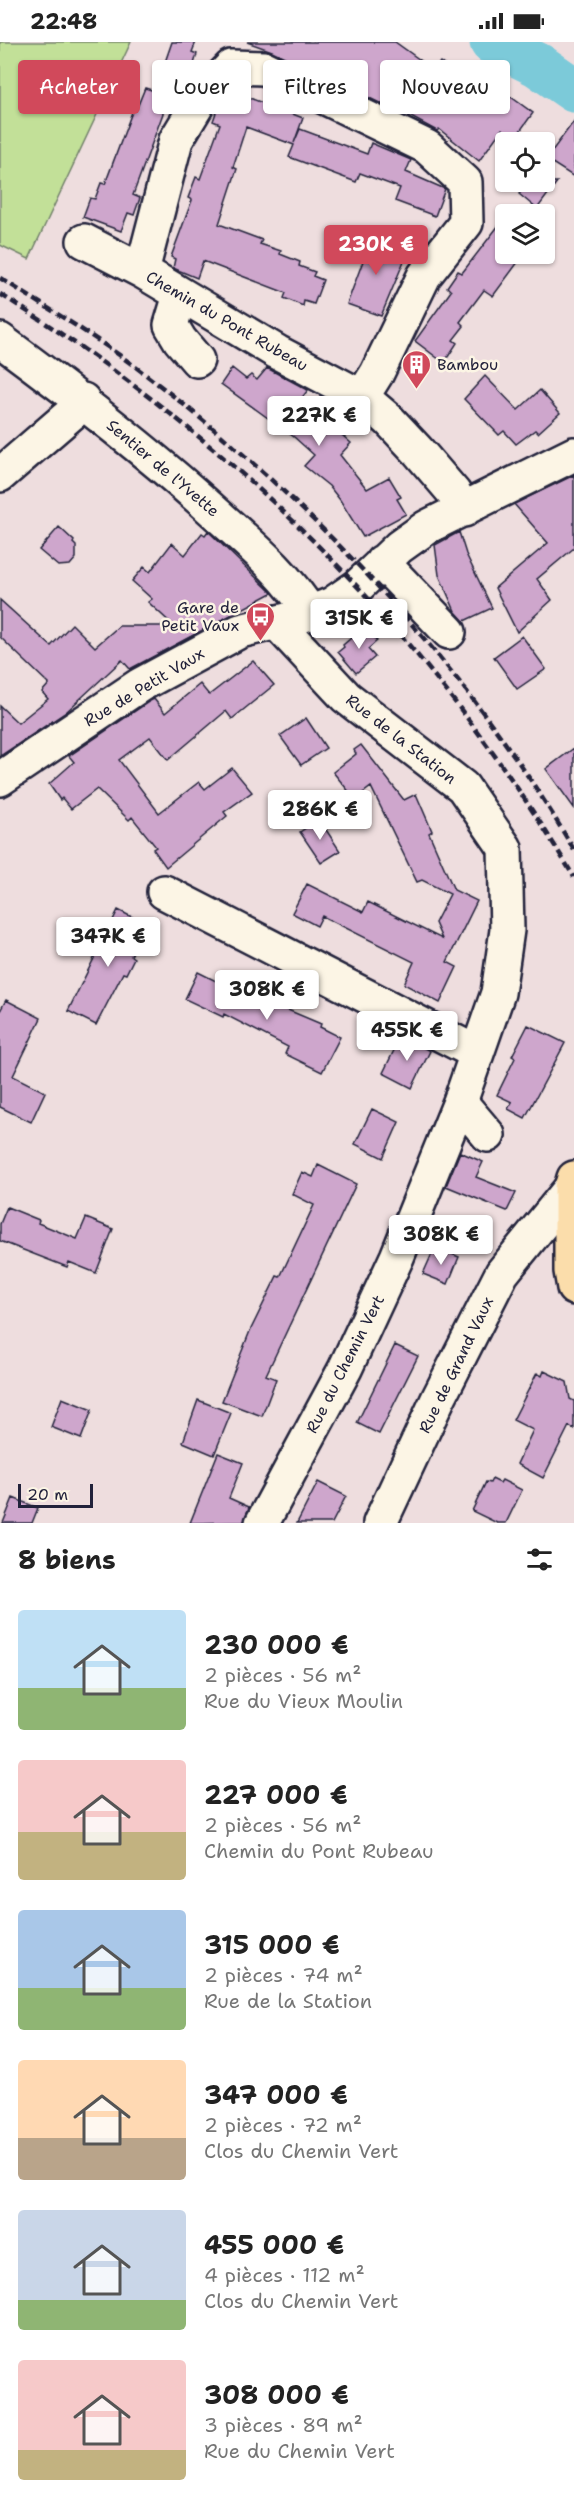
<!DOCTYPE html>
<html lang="fr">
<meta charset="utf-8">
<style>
body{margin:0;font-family:"Shantell Sans",sans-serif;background:#f6f6f6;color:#222;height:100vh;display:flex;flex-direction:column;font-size:22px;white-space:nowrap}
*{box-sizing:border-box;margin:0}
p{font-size:20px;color:#767676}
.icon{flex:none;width:33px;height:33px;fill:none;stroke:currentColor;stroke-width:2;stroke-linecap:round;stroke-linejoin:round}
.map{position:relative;height:1481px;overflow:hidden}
.panel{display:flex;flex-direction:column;background:#fff;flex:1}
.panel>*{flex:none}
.hud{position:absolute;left:18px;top:18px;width:538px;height:54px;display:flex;gap:12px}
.controls{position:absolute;left:495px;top:90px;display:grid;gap:12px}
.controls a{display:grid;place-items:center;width:60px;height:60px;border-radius:6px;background:#fff;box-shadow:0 2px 4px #0004;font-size:30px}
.scale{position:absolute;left:18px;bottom:15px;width:75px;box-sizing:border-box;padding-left:6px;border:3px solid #22223b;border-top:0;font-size:16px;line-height:21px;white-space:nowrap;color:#22223b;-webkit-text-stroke:4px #fcf5e5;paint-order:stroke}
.price{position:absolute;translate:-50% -51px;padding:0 14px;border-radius:6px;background:#fff;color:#222;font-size:20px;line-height:39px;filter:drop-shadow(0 2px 3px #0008)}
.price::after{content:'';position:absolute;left:50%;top:36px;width:18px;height:14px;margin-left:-9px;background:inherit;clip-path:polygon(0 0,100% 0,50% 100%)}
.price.on{background:#d1495b;color:#fff}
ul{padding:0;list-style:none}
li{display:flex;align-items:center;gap:18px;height:150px;padding:0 18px}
li span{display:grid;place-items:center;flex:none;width:168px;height:120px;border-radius:6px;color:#555}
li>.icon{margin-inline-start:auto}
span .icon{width:72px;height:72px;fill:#fffc;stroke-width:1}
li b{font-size:26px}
h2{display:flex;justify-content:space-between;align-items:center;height:72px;padding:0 18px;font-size:26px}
.pill{padding:0 21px;border-radius:6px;background:#fff;box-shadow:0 2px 4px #0004;font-size:21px;line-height:54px}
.pill.on{background:#d1495b;color:#fff}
.status{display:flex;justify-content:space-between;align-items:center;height:42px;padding:0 30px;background:#fff;direction:ltr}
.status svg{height:16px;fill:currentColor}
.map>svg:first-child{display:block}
</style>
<div class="status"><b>22:48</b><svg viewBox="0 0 49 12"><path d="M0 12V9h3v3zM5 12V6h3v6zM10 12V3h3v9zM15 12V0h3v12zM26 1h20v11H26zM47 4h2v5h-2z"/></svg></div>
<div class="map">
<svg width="574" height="1481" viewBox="0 0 574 1481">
<rect width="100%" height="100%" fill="#eeddde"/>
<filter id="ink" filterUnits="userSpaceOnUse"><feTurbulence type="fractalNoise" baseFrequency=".0167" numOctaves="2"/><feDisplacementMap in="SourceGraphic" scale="12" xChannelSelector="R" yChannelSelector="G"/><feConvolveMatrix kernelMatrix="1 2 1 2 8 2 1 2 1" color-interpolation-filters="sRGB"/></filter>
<g filter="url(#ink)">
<path fill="#c2e098" stroke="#72816a" stroke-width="1.5" d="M0 0H131L29 217 0 203Z"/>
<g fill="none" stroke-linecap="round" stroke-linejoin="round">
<path stroke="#7bcad9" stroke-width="45" d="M492 0 538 23 574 48"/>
</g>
<path fill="#cea6cc" stroke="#22223b" stroke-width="1.5" d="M172 0H196L192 10 197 12 194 22 199 24 195 36 178 59 169 55 133 153 140 156 134 173 128 171 121 189 83 175 90 156 95 157 101 141 105 142 135 62 138 63 145 46 155 49Z
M247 0H395L434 28 440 20 482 51 486 45 507 60 511 55 533 71 515 96 502 87 479 119 439 87 437 89 389 63 388 65 272 9Z
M234 50 268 63 271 53H276L293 61 290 71 303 76 294 101 300 87 367 112 371 101 411 118 406 130 445 147 435 174 395 159 400 146 360 131 356 140 289 115 294 103 246 85 233 125 237 127 219 182 262 198 260 202 281 209 280 212 300 220 299 224 315 230 313 234 323 238 314 262 304 259 303 264 284 256 286 251 203 219 197 236 173 226 175 217 171 215 192 158 188 156 196 135 200 137 220 82 213 79 218 65 226 57 231 59Z
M574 79V135L546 117Z
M529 140H557L537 167 519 152Z
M506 174V212H524L493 254 484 248 460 280 464 284 453 298 457 301 444 321 415 299 451 249 447 245 458 229 462 231Z
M373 192 399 201 394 215 404 219 381 274 347 262Z
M232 326 246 337 251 333 257 338 267 326 308 348 301 357 351 401 340 413 367 447 389 435 401 455 397 457 406 472 363 495 340 458 329 444 304 424 314 413 294 395 221 342Z
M485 334 518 368 540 348 560 371 538 391 535 388 516 402 504 389 499 393 464 357Z
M574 433V506L537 537 552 558 517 590 495 546 548 501 514 462Z
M59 485 74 499 73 501 76 504V516L70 523 58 524 39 508Z
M208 489 272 551 130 627 122 618 66 670 0 714V664L18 681 48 657 42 650 49 642 0 595V558L51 604 72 582 95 605 119 584H174L148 560 152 557 132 539 144 525 150 530 172 501 185 513 202 491 205 493Z
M459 490 466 512 492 566 464 579 455 569 439 533 435 503Z
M365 584 377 599 368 607 375 615 356 631 338 610 344 605 343 603Z
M522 594 546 627 517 647 494 615Z
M253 619 274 643 232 677 226 669 168 718 150 695 119 718 159 771 199 740 205 747 232 726 252 750 224 770 227 774 166 825 153 807 156 805 132 775 129 778 97 747 71 767 62 756 60 758 49 742 74 720 69 714 150 659 154 657 165 671 200 642 209 653Z
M306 676 326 706 301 723 280 694Z
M361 703 404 758 416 752 432 789 429 791 454 848 477 859 447 920 457 925 440 961 404 942 414 920 322 874 317 884 292 871 307 842 363 870 368 860 442 897 435 881 450 852 422 838 417 840 371 745 355 757 333 730 356 712 354 708Z
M574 706V766L546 727Z
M319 777 340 809 321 821 300 790Z
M118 868 146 882 131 914 134 916 126 932 123 931 96 983 68 969Z
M198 930 254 958 255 954 321 982 320 985 340 995 322 1030 285 1012 288 1005 224 972 223 975 185 957Z
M6 958 41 976 13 1034 45 1050 31 1080 0 1065V969Z
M528 983 565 1001 525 1076 508 1067 512 1060 497 1053 515 1016 512 1014Z
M401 994 430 1009 412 1046 383 1031Z
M372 1067 399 1080 383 1116 355 1102Z
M460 1110 483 1120 476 1135 516 1151 507 1169 446 1144Z
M318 1123 356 1142 266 1333 276 1337 262 1374 222 1359 250 1289 277 1234 280 1235 314 1163 292 1152 302 1130 313 1135Z
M7 1165 39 1178 38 1181 77 1197 86 1176 113 1187 96 1231 69 1220 67 1225 0 1199V1182Z
M435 1205 459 1215 448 1242 423 1232Z
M395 1303 418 1314 379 1392 357 1381Z
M544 1329 567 1340 570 1357 574 1359V1387L569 1384 543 1436 517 1422 533 1388 513 1378 537 1331 542 1334Z
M62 1356 92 1368 81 1397 51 1385Z
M198 1358 231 1371 214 1413 183 1400Z
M218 1411 243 1421 229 1456 249 1465 244 1480 190 1481Z
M492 1437 500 1441 502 1438 522 1448 506 1481H497L472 1469 486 1440 490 1441Z
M318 1440 346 1454 332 1481H297Z
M13 1456 38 1466 32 1481H3Z"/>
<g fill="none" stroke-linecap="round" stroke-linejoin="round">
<defs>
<path id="minor" d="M84 199 142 229 277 310 362 355 389 378 418 409 454 451 464 468
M142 229 176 98 202 55 231 25 264 26 427 105 465 140 466 181 424 234 377 331 362 355
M180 253 171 283 180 298 197 318
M0 298C76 354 150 411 220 475 252 504 287 533 310 571
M0 433 72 371 83 358
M382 520 449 590
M0 737 140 643 240 589 299 575 332 562 358 544 399 505 427 485 574 412
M164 850 477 1011
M460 1060 488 1093
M262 1481 345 1327 397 1215 460 1060 498 951 507 888 505 806 463 745 346 655 277 581
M380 1481 439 1355 502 1231 571 1146"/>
<path id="major" d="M574 1136 571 1146V1229L574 1246"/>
</defs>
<use href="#minor" stroke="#22223b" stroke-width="38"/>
<use href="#major" stroke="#22223b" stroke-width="38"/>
<use href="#minor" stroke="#fcf5e5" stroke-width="33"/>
<use href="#major" stroke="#fbddab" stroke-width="33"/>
<path stroke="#22223b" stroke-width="4.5" stroke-dasharray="9 4.5" stroke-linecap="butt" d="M0 236C46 265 93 293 137 326 307 454 467 623 574 808
M0 252C242 403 427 590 574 835"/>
</g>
</g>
<defs>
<symbol id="building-pin" viewBox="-11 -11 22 30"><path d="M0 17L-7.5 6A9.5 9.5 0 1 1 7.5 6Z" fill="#d1495b" stroke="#fcf5e5"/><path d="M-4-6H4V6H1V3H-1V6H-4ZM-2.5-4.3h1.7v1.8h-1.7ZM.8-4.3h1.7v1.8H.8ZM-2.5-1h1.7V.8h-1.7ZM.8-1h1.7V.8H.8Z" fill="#fff"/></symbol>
<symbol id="bus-pin" viewBox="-11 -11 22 30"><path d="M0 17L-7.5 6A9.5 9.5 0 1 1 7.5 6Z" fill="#d1495b" stroke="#fcf5e5"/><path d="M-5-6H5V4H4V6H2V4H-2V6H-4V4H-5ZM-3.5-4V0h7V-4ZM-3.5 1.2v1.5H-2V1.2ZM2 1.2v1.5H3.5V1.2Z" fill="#fff"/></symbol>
</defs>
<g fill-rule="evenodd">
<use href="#building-pin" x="400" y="306" width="33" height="45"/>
<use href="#bus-pin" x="244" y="558" width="33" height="45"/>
</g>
<g text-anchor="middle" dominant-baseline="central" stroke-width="5" stroke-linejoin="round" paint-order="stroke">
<g font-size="16" fill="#22223b" stroke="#fcf5e5">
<text transform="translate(227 279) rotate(30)">Chemin du Pont Rubeau</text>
<text transform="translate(163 426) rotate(40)">Sentier de l'Yvette</text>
<text transform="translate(144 645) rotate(-31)">Rue de Petit Vaux</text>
<text transform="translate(401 697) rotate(38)">Rue de la Station</text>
<text transform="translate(345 1322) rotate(-63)">Rue du Chemin Vert</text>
<text transform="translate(456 1323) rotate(-64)">Rue de Grand Vaux</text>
</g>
<g font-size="16" fill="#22223b" stroke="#fcf5e5" text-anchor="start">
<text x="437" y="322">Bambou</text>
<text x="239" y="565" text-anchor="end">Gare de<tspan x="239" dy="18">Petit Vaux</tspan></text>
</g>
</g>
</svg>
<div class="controls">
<a><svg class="icon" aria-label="locate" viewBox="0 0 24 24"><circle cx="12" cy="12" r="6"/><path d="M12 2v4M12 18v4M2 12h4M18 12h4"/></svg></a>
<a><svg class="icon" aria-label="layers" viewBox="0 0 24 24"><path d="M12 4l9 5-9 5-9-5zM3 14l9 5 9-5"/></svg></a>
</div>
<div class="scale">20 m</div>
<b class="price on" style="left:376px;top:234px">230K €</b>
<b class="price" style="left:319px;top:405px">227K €</b>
<b class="price" style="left:359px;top:608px">315K €</b>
<b class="price" style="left:320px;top:799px">286K €</b>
<b class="price" style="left:108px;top:926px">347K €</b>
<b class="price" style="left:267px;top:979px">308K €</b>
<b class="price" style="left:407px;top:1020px">455K €</b>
<b class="price" style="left:441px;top:1224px">308K €</b>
<div class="hud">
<a class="pill on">Acheter</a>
<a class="pill">Louer</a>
<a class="pill">Filtres</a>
<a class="pill">Nouveau</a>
</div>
</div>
<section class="panel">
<h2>8 biens<svg class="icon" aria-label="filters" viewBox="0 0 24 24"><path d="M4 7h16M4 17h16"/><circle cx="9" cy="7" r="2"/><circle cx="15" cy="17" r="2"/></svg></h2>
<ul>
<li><span style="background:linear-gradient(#bfe0f5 65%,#8fb573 0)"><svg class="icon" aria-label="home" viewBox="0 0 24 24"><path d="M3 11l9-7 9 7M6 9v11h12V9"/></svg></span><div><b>230 000 €</b><p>2 pièces · 56 m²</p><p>Rue du Vieux Moulin</p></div></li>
<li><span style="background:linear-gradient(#f6c9c9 60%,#c2b280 0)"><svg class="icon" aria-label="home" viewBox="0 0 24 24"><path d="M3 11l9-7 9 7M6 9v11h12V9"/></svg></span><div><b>227 000 €</b><p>2 pièces · 56 m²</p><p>Chemin du Pont Rubeau</p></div></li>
<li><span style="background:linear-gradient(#a9c7e8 65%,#8fb573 0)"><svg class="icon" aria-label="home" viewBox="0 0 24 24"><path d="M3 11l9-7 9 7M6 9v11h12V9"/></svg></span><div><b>315 000 €</b><p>2 pièces · 74 m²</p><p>Rue de la Station</p></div></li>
<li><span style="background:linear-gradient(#ffd9b3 65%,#b9a48a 0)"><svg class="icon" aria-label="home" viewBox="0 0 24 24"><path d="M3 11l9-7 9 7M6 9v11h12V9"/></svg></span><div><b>347 000 €</b><p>2 pièces · 72 m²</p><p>Clos du Chemin Vert</p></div></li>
<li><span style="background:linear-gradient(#c9d6e8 75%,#8fb573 0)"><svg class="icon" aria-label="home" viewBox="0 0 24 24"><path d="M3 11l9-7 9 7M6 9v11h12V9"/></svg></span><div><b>455 000 €</b><p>4 pièces · 112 m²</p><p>Clos du Chemin Vert</p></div></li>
<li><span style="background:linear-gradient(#f6c9c9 75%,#c2b280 0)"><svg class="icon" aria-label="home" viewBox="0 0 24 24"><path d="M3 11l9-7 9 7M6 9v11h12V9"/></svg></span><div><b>308 000 €</b><p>3 pièces · 89 m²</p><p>Rue du Chemin Vert</p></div></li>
</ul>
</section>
